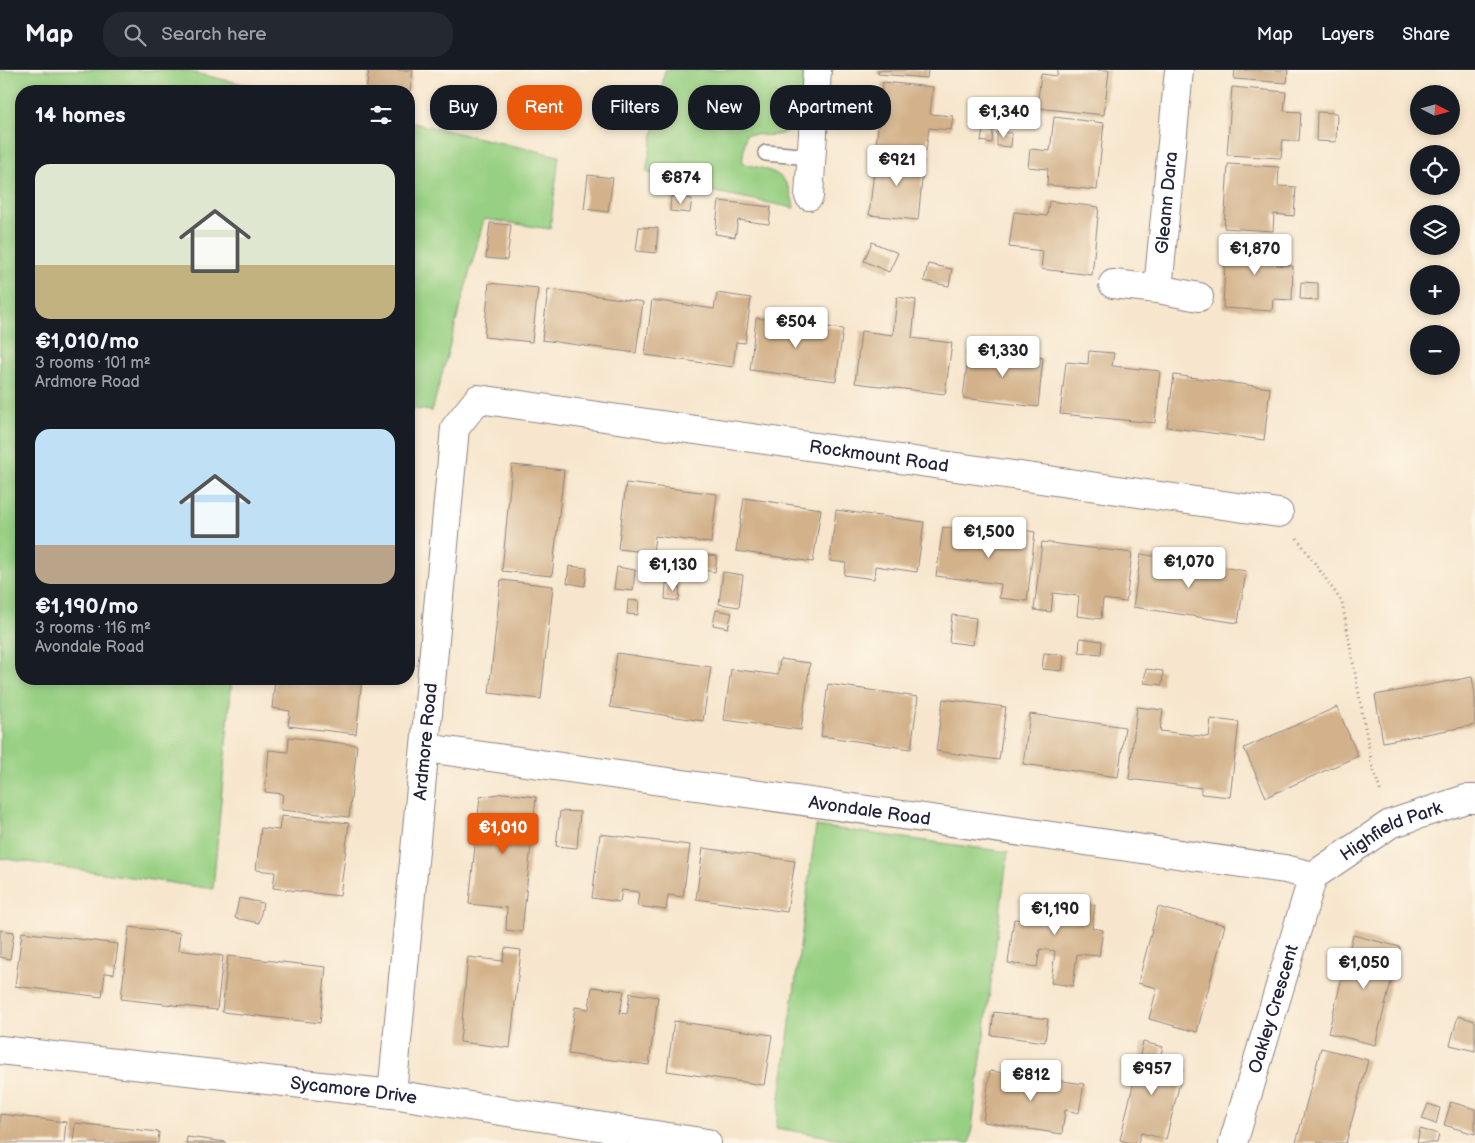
<!DOCTYPE html>
<meta charset="utf-8">
<style>
body{margin:0;font-family:"Balsamiq Sans",sans-serif;background:#242831;color:#f1f3f6;height:100vh;display:flex;flex-direction:column;font-size:19px;white-space:nowrap}
*{box-sizing:border-box;margin:0}
p{font-size:16px;color:#9ea1a6}
.icon{flex:none;width:28px;height:28px;fill:none;stroke:currentColor;stroke-width:2;stroke-linecap:round;stroke-linejoin:round}
.map{position:relative;flex:1;overflow:hidden}
.drawer{position:absolute;left:15px;top:15px;width:400px;height:600px;display:flex;flex-direction:column;background:#171b24;border-radius:20px;box-shadow:0 2px 8px #0003}
.drawer>*{flex:none}
.banner{position:absolute;left:430px;top:15px;width:475px;height:45px;display:flex;gap:10px}
.needle{width:32px;rotate:96deg}
.buttons{position:absolute;left:1410px;top:15px;display:grid;gap:10px}
.buttons a{display:grid;place-items:center;width:50px;height:50px;border-radius:50%;background:#171b24;box-shadow:0 2px 8px #0003;font-size:25px}
.price{position:absolute;translate:-50% -42px;padding:0 11px;border-radius:5px;background:#fff;color:#222;font-size:16px;line-height:32px;filter:drop-shadow(0 1px 2px #0008)}
.price::after{content:'';position:absolute;left:50%;top:30px;width:15px;height:11px;margin-left:-8px;background:inherit;clip-path:polygon(0 0,100% 0,50% 100%)}
.price.current{background:#ea580c;color:#fff}
ul{padding:0;list-style:none}
li{display:grid;align-content:center;gap:10px;height:265px;padding:0 20px}
li span{display:grid;place-items:center;height:155px;border-radius:15px;color:#555}
li>.icon{margin-inline-start:auto}
span .icon{width:90px;height:90px;fill:#fffc;stroke-width:1}
li b{font-size:21px}
h2{display:flex;justify-content:space-between;align-items:center;height:60px;padding:0 20px;font-size:21px}
.chip{padding:0 18px;border-radius:20px;background:#171b24;box-shadow:0 2px 8px #0003;font-size:18px;line-height:45px}
.chip.current{background:#ea580c;color:#fff}
header{display:flex;align-items:center;gap:30px;box-sizing:border-box;height:70px;padding:0 25px;background:#171b24;border-bottom:1px solid #363941}
header strong{font-size:24px}
nav{display:flex;gap:28px;margin-inline-start:auto;font-size:18px}
.search{width:350px;height:45px;background:#242831;display:flex;align-items:center;gap:12px;box-sizing:border-box;padding:0 18px;border-radius:20px;color:#9ea1a6;font-size:19px}
.map>svg:first-child{display:block}
</style>
<header>
<strong>Map</strong>
<div class="search"><svg class="icon" aria-label="search" viewBox="0 0 24 24"><circle cx="10" cy="10" r="6"/><path d="M15 15l6 6"/></svg>Search here</div>
<nav><a>Map</a><a>Layers</a><a>Share</a></nav>
</header>
<div class="map">
<svg width="1475" height="1073" viewBox="0 0 1475 1073">
<rect width="100%" height="100%" fill="#fcf5e5"/>
<filter id="ink" filterUnits="userSpaceOnUse"><feTurbulence type="fractalNoise" baseFrequency=".02" numOctaves="2"/><feDisplacementMap in="SourceGraphic" scale="10" xChannelSelector="R" yChannelSelector="G"/><feConvolveMatrix kernelMatrix="1 2 1 2 8 2 1 2 1" color-interpolation-filters="sRGB"/></filter>
<filter id="wash" filterUnits="userSpaceOnUse"><feTurbulence type="fractalNoise" baseFrequency=".0096" numOctaves="4" result="noise"/><feDisplacementMap in="SourceGraphic" scale="20" xChannelSelector="R" yChannelSelector="G"/><feGaussianBlur stdDeviation="1.12" result="paint"/><feColorMatrix in="noise" values="0 0 0 0 0 0 0 0 0 0 0 0 0 0 0 0 0 1.4 0 .05"/><feComposite in="paint" operator="in"/></filter>
<g filter="url(#wash)">
<rect width="100%" height="100%" fill="#f7e6cd"/>
<path fill="#98d083" stroke="#5d795f" d="M0 0H181L274 21H21V609H232L213 819 0 788Z
M665 0H804C803 20 805 55 781 64 772 67 756 64 746 64L742 93C775 102 788 101 794 138L691 117 646 102Z
M409 52 559 86 550 159 484 149 432 341 409 338Z
M816 756 1008 782 970 1073H865L776 1058Z"/>
<g id="blocks">
<path fill="#d3b28b" d="M369 0H413L410 21H366Z
M878 0H928L927 8 878 4Z
M1058 0H1109L1104 45 1037 38 1041 4 1057 6Z
M1235 0H1288L1287 13 1234 9Z
M883 12 933 17 930 44 953 46 951 60 929 58 926 81 876 75Z
M1232 17 1286 22 1284 41 1301 42 1299 71 1283 70 1281 88 1227 85Z
M1317 42 1337 43 1336 72 1316 71Z
M1054 47 1104 53 1097 120 1047 115 1048 99 1028 97 1030 79 1050 81Z
M983 60 993 61 992 73 981 71Z
M997 62 1012 63 1011 77 997 76Z
M876 84 924 90 918 150 869 145Z
M1228 94 1279 97 1278 116 1296 117 1294 146 1274 144 1273 161 1224 158Z
M588 105 613 108 608 142 584 139Z
M671 126 692 129 690 143 670 141Z
M719 131 771 137 769 154 738 150 735 167 715 164Z
M1049 131 1099 137 1092 205 1041 199 1043 181 1009 177 1014 142 1047 146Z
M490 153 511 155 507 190 486 188Z
M639 157 658 158 656 183 636 181Z
M1226 170 1278 173 1277 195 1293 196 1292 230 1273 229 1272 241 1223 238Z
M872 172 898 183 889 202 864 191Z
M928 194 952 199 949 216 924 211Z
M1301 212 1318 213V230L1300 229Z
M489 213 538 218 532 272 484 267Z
M548 219 643 232 636 283 542 270Z
M717 223 751 228 745 273 736 272 733 297 645 285 652 230 714 239Z
M897 227 916 230 912 268 952 273 945 324 855 313 861 261 893 265Z
M756 248 843 259 836 311 750 300Z
M969 279 1043 288 1038 337 963 328Z
M1089 281 1114 283 1112 296 1160 301 1155 353 1060 344 1066 292 1088 294Z
M1174 305 1270 318 1264 370 1167 357Z
M512 395 564 400 552 506 502 501Z
M626 413 717 424 711 473 655 466 653 483 618 479Z
M744 428 821 439 813 492 736 481Z
M836 440 924 452 917 502 875 496 874 509 844 505 846 493 830 491Z
M943 457 1007 466 1009 458 1035 462 1027 531 999 528 1001 514 936 506Z
M1042 472 1132 483 1126 532 1103 529 1101 549 1077 546 1079 526 1053 523 1051 542 1034 540Z
M701 484 717 486 715 502 699 499Z
M1141 484 1246 501 1238 553 1133 537Z
M569 496 587 498 585 516 567 513Z
M617 497 635 500 633 521 614 519Z
M723 502 743 505 739 537 719 534Z
M501 510 553 516 541 629 489 623Z
M666 513 680 514 679 531 665 529Z
M628 530 639 531 638 545 627 544Z
M716 540 732 543 728 558 713 555Z
M952 545 976 548 973 575 949 572Z
M1080 568 1102 571 1101 584 1079 582Z
M617 583 711 597 703 651 610 637Z
M1044 583 1064 585 1062 601 1042 599Z
M780 589 810 593 801 660 724 650 731 599 778 605Z
M1146 599 1163 601 1162 615 1144 613Z
M1472 607 1475 625V655L1383 672 1375 625Z
M275 609H362L356 664 288 656 290 641 272 638Z
M828 614 918 627 911 679 821 666Z
M943 629 1006 637 999 690 936 681Z
M1137 637 1163 640 1160 661 1209 667 1211 649 1239 652 1230 727 1201 724V718L1129 709Z
M1337 637 1358 686 1266 727 1244 678Z
M1030 644 1125 657 1118 707 1023 694Z
M289 667 357 675 349 747 281 740 283 724 265 722 269 680 288 682Z
M504 723 536 727 522 862 506 860 507 838 469 834 480 727Z
M560 741 580 742 577 778 556 776Z
M281 746 349 753 340 826 273 818 275 802 256 800 261 758 279 760Z
M600 764 690 775 683 827 668 825 666 840 637 836 639 822 622 820 620 832 592 828Z
M703 778 795 791 787 842 696 829Z
M1029 827 1095 835 1092 858 1103 860 1099 886 1077 884 1073 916 1051 913 1055 881 1040 879 1037 897 1008 893 1014 849 1025 850Z
M239 828 263 833 259 853 235 848Z
M1158 837 1225 855 1197 962 1149 949 1157 918 1138 913Z
M129 857 180 863 178 880 223 886 217 940 121 929Z
M0 860 14 862 10 889 0 887Z
M22 862 118 874 114 904 105 903 102 927 15 916Z
M1353 865 1400 877 1375 975 1328 963Z
M505 878 521 880 510 978 460 972 468 887 503 891Z
M228 886 326 897 320 953 222 942Z
M592 917 624 921 620 943 627 944 630 923 658 927 649 995 568 984 575 937 589 939Z
M994 942 1048 949 1045 972 991 965Z
M1458 946 1475 951V981L1450 975Z
M674 951 772 965 764 1015 667 1001Z
M1143 972 1163 977 1159 990 1184 996 1166 1069 1141 1063 1138 1073H1131L1120 1070Z
M1321 978 1368 990 1346 1073H1296Z
M990 1001 1084 1014 1079 1043 1065 1040 1062 1064 983 1052Z
M1451 1032 1475 1039V1064L1444 1055Z
M1428 1034 1440 1038 1436 1054 1422 1049Z
M0 1044 66 1052 64 1073H0Z
M75 1053 159 1062 158 1073H73Z
M1420 1059 1439 1064 1437 1073H1417Z
M187 1067 226 1072V1073H186Z"/>
</g>
</g>
<g filter="url(#ink)">
<use href="#blocks" fill-opacity="0" stroke="#8c8484" stroke-width="1"/>
<g fill="none" stroke-linecap="round" stroke-linejoin="round">
<defs>
<path id="lane" d="M766 83 811 87"/>
<g id="street">
<path d="M809 126 817 0"/>
<path id="s1" d="M1113 214 1158 219 1179 0"/>
<path d="M1158 219 1199 227"/>
<path id="s2" d="M426 678 1285 799 1313 806"/>
<path id="s3" d="M1313 806 1390 754 1466 729H1475"/>
<path id="s4" d="M0 980 392 1024 707 1073"/>
<path id="s5" d="M392 1024 455 358 478 329 1279 443"/>
<path id="s6" d="M1233 1073 1313 806"/>
</g>
</defs>
<use href="#lane" stroke="#8c8484" stroke-width="18"/>
<use href="#street" stroke="#8c8484" stroke-width="30"/>
<path stroke="#8c8484" stroke-width="3" stroke-dasharray="1 4" stroke-linecap="butt" d="M1297 468 1342 532 1372 695 1381 723"/>
<use href="#lane" stroke="#fff" stroke-width="15"/>
<use href="#street" stroke="#fff" stroke-width="28"/>
</g>
</g>
<g text-anchor="middle" dominant-baseline="central" stroke-width="5" stroke-linejoin="round" paint-order="stroke">
<g font-size="18" fill="#22223b" stroke="#fcf5e5">
<text stroke="none"><textPath href="#s1" startOffset="132">Gleann Dara</textPath></text>
<text stroke="none"><textPath href="#s5" startOffset="1111">Rockmount Road</textPath></text>
<text stroke="none"><textPath href="#s5" startOffset="354">Ardmore Road</textPath></text>
<text stroke="none"><textPath href="#s2" startOffset="448">Avondale Road</textPath></text>
<text stroke="none"><textPath href="#s3" startOffset="91">Highfield Park</textPath></text>
<text stroke="none"><textPath href="#s6" startOffset="140">Oakley Crescent</textPath></text>
<text stroke="none"><textPath href="#s4" startOffset="356">Sycamore Drive</textPath></text>
</g>
</g>
</svg>
<div class="buttons">
<a><svg class="needle" viewBox="-14 -14 28 28"><path d="M0-13l5 13h-10z" fill="#e53935"/><path d="M0 13l5-13h-10z" fill="#9ea1a6"/></svg></a>
<a><svg class="icon" aria-label="locate" viewBox="0 0 24 24"><circle cx="12" cy="12" r="6"/><path d="M12 2v4M12 18v4M2 12h4M18 12h4"/></svg></a>
<a><svg class="icon" aria-label="layers" viewBox="0 0 24 24"><path d="M12 4l9 5-9 5-9-5zM3 14l9 5 9-5"/></svg></a>
<a>+</a>
<a>−</a>
</div>
<b class="price" style="left:1004px;top:69px">€1,340</b>
<b class="price" style="left:897px;top:117px">€921</b>
<b class="price" style="left:681px;top:135px">€874</b>
<b class="price" style="left:1255px;top:206px">€1,870</b>
<b class="price" style="left:796px;top:279px">€504</b>
<b class="price" style="left:1003px;top:308px">€1,330</b>
<b class="price" style="left:989px;top:489px">€1,500</b>
<b class="price" style="left:1189px;top:519px">€1,070</b>
<b class="price" style="left:673px;top:522px">€1,130</b>
<b class="price current" style="left:503px;top:785px">€1,010</b>
<b class="price" style="left:1055px;top:866px">€1,190</b>
<b class="price" style="left:1364px;top:920px">€1,050</b>
<b class="price" style="left:1152px;top:1026px">€957</b>
<b class="price" style="left:1031px;top:1032px">€812</b>
<div class="banner">
<a class="chip">Buy</a>
<a class="chip current">Rent</a>
<a class="chip">Filters</a>
<a class="chip">New</a>
<a class="chip">Apartment</a>
</div>
<section class="drawer">
<h2>14 homes<svg class="icon" aria-label="filters" viewBox="0 0 24 24"><path d="M4 7h16M4 17h16"/><circle cx="9" cy="7" r="2"/><circle cx="15" cy="17" r="2"/></svg></h2>
<ul>
<li><span style="background:linear-gradient(#dfe7d0 65%,#c2b280 0)"><svg class="icon" aria-label="home" viewBox="0 0 24 24"><path d="M3 11l9-7 9 7M6 9v11h12V9"/></svg></span><div><b>€1,010/mo</b><p>3 rooms · 101 m²</p><p>Ardmore Road</p></div></li>
<li><span style="background:linear-gradient(#bfe0f5 75%,#b9a48a 0)"><svg class="icon" aria-label="home" viewBox="0 0 24 24"><path d="M3 11l9-7 9 7M6 9v11h12V9"/></svg></span><div><b>€1,190/mo</b><p>3 rooms · 116 m²</p><p>Avondale Road</p></div></li>
</ul>
</section>
</div>
